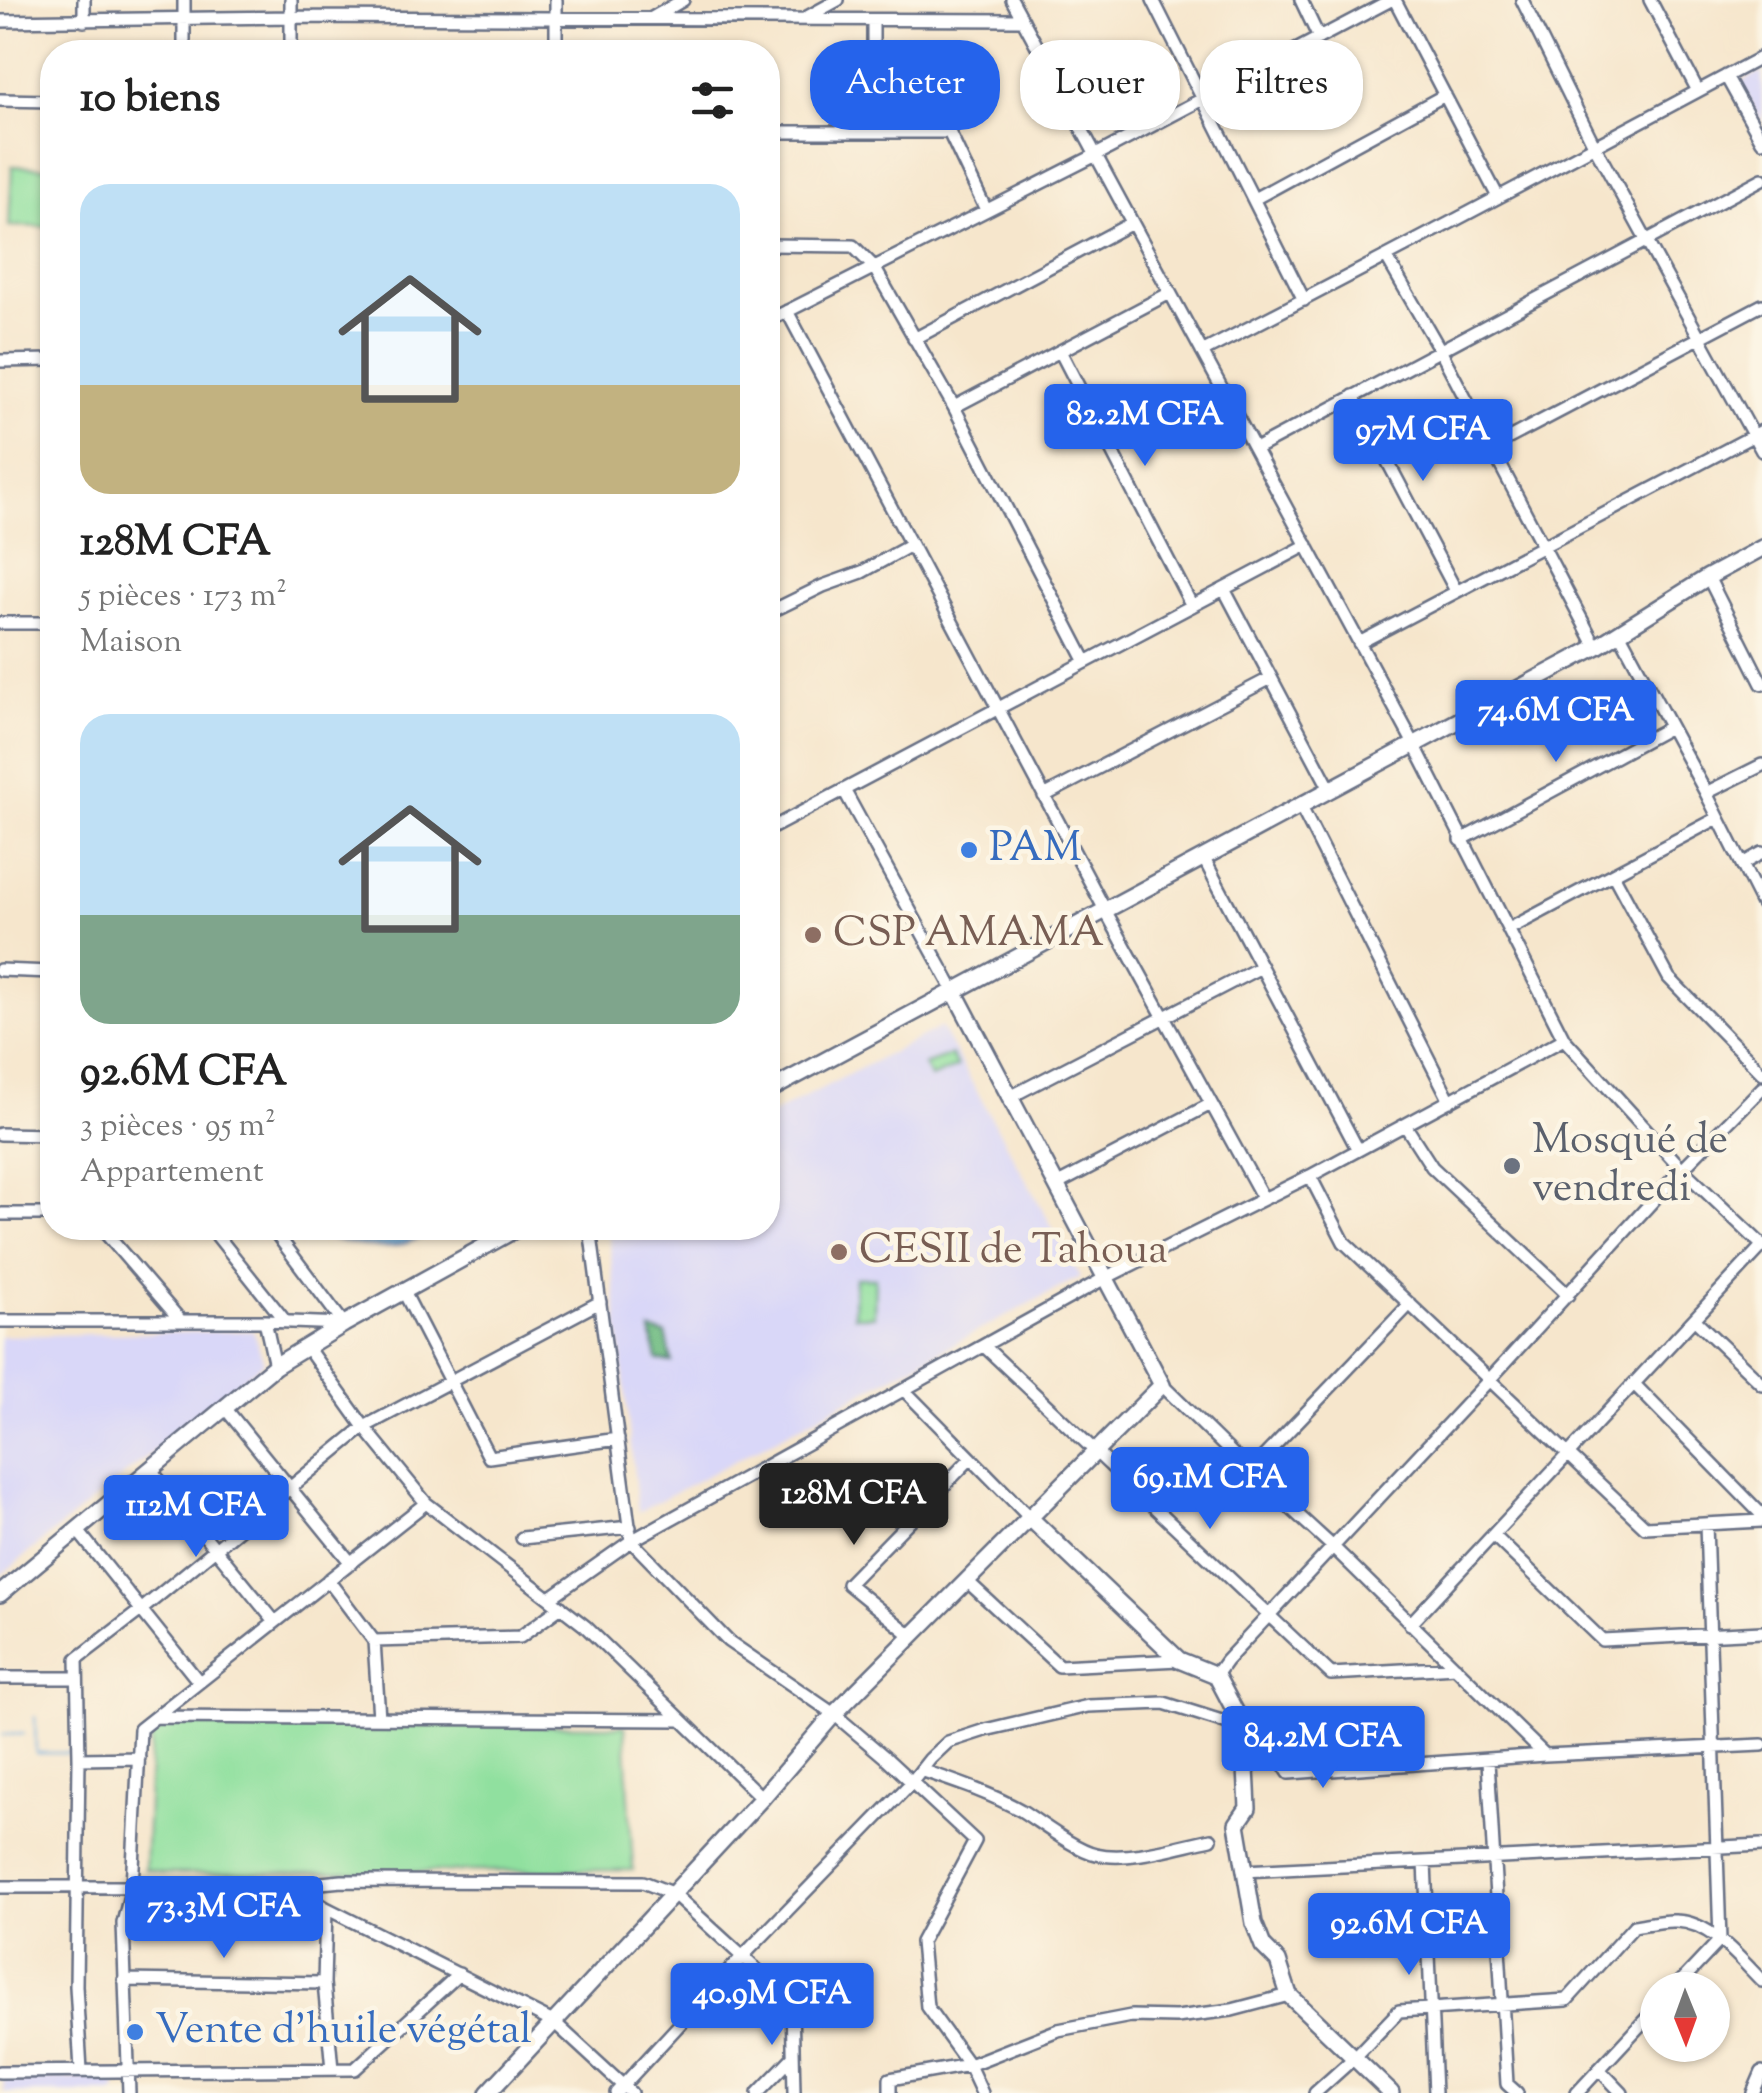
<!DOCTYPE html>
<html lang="fr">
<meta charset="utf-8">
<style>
body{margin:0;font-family:"Sorts Mill Goudy",serif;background:#f2f2f2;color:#222;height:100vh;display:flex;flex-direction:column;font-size:38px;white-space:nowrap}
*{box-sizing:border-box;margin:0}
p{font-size:32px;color:#767676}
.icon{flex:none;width:55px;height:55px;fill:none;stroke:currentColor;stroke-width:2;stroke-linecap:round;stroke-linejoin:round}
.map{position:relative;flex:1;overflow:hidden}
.side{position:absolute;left:40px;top:40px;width:740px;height:1200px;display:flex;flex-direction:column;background:#fff;border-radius:40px;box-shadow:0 2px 8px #0004}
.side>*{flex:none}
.banner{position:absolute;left:810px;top:40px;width:800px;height:90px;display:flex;gap:20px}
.needle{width:65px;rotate:179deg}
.buttons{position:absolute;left:1640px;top:1972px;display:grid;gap:20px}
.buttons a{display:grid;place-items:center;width:90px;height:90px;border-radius:50%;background:#fff;box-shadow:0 2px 8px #0004;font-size:50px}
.price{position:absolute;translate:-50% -85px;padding:0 22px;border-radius:10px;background:#2563eb;color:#fff;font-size:32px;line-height:65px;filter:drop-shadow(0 2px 5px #0008)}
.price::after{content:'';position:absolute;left:50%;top:60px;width:30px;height:22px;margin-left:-15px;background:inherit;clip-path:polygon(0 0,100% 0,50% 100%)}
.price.on{background:#222;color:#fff}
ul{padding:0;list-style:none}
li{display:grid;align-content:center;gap:20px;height:530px;padding:0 40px}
li span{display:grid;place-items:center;height:310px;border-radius:30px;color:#555}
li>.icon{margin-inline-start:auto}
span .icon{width:180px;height:180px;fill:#fffc;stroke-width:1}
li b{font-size:42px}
h2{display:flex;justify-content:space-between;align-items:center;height:120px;padding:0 40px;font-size:42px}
.chip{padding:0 35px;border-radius:40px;background:#fff;box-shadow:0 2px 8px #0004;font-size:35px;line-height:90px}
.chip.on{background:#2563eb;color:#fff}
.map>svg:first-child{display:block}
</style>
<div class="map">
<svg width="1762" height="2093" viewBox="0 0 1762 2093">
<rect width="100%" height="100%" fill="#fcf5e5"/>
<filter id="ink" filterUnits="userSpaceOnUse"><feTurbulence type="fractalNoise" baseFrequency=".01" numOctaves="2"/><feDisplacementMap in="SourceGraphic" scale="20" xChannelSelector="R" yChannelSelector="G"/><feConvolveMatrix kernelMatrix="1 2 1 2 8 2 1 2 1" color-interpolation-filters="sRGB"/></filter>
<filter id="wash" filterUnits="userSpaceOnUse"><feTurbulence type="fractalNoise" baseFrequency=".0048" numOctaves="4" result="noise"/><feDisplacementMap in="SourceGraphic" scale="40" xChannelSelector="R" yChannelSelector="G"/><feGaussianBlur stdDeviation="2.25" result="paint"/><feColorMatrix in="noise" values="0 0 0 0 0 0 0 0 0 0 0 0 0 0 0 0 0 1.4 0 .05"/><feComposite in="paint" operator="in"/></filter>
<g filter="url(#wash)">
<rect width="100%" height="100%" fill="#f6e6cc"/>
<path fill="#d9d7f8" d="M1762 71V123L1740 83Z
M941 1027 1080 1277 638 1512 608 1228H768V1116Z
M253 1331 264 1362 0 1576V1336Z
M3 2078 116 2079V2093H4Z"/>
<path fill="#90e09f" stroke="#56887e" stroke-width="2.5" d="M12 166 52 168V227L9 226Z
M951 1055 957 1067 931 1078 924 1065Z
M855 1278H875L874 1316H854Z
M171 1724 625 1726 633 1870 165 1874 145 1869 151 1732Z"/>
<path fill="#74be86" stroke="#487672" stroke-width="2.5" d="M651 1331 666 1334 672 1362 657 1360Z"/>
<path fill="#67a9db" stroke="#416c9c" stroke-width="2.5" d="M321 1228H440C425 1235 405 1246 388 1247 368 1249 344 1242 325 1237Z"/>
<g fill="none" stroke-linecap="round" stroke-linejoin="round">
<path stroke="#67a9db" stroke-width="2.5" d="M35 1717 36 1753H71
M2 1735 23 1734"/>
</g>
</g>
<g filter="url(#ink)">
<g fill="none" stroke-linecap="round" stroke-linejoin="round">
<defs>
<path id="street" d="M84 0V21
M556 0V52
M1012 0 1414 744 1564 1039 1682 1169 1762 1245
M1153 0 1304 300
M1301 0 1319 38
M1395 0 1498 197
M1522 0 1594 145 1762 451
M1650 0 1698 91
M807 17 838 0
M652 18 683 0
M873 20V132
M0 21 291 17 1023 20
M184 52V0
M291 52V0
M1726 76 1762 141
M0 100 52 101
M768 132H949L986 210
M1254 199 1445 95
M768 245 853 246 874 267 954 407 1086 662
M1387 258 1440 350 1596 647
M787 311 1105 910 1263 1198
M768 321 1096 155 1391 0
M914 339 1132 223
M1060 351 1192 606
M1202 352C1390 256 1576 156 1762 57
M0 361 52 360
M1353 396 1456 591
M954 407 1170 293
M1490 448 1762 305
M1255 449 1762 179
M1708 577 1762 684
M1224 589 1330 789
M768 613 823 586 862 572 911 545
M0 623H52
M1619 632 1706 793 1762 904
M1359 643 1762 431
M844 790 954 991
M1706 793 1762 765
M1044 796 1271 678
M1300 805 1450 1101
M768 830 1307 545
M1461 840 1670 727
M1203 857 1358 1150
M1742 864 1762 853
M1613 874 1669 978 1762 1073
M1509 929 1718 818
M0 970 52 972
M52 972V991
M1010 1097 1261 967
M1405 1125 1432 1167 1568 1295
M0 1134 52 1135
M1310 1176 1344 1242 1645 1527 1762 1521
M1056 1185 1211 1104
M0 1214H52
M101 1228 181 1321
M211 1228 285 1321
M272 1228 344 1324
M590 1228 631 1541 728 1641 834 1714 887 1759 975 1841 921 1942 927 2007 969 2065 982 2093
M404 1292 489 1457 618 1439
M1694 1319 1762 1384
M0 1321H265L344 1324
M265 1321 275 1366
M306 1346 364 1427 426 1503 585 1626 762 1798
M984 1346 1331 1674 1456 1667
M1634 1384 1762 1515
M1162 1385 1250 1471 1333 1547 1545 1755
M904 1390 1030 1518
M225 1408 351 1563
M151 1470 275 1622
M1250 1471 1410 1304
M78 1531 199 1682
M1493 1535 1602 1640 1762 1632
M522 1538 630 1527
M328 1580 374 1641 379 1718
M967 1581 1059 1666 1179 1660
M550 1598 631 1541 1105 1278 1310 1176 1564 1039
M1410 1624 1762 1246
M912 1636 848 1584 971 1458
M374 1641 520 1637 561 1607
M1216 1675 1226 1661 1490 1379 1682 1169 1762 1088
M0 1678H77
M156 1717 682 1720
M79 1759 139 1758
M1488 1761 1507 2084 1517 2093
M921 1770C956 1782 990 1793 1022 1811 1041 1823 1076 1850 1096 1854 1129 1862 1177 1846 1211 1839
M1425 1862 1435 2093
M1244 1871 1762 1845
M289 1886 342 1881 643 1882 674 1894 792 2002 794 2093
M0 1887 289 1886 326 1908 555 2023 631 2093
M326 1908 324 1983 332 2069
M124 1980 324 1983
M1673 1990 1720 1940 1706 1524
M1599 2069 1622 2093
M81 2070 76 1986 79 1759 77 1659 141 1610 364 1427 600 1302
M0 2072 355 2069 459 1974
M129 2093 123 1923 132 1887 140 1729 426 1503
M616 2093 742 1957 911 1783 930 1759 948 1742 985 1730 1088 1706 1164 1703 1244 1728 1268 1740 1289 1773 1545 1755 1762 1745
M758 2093 793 2057
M890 2093V2079L969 2065 1058 2030 1131 2016 1176 2017 1232 2010 1289 1995
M1315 2093 1354 2058 1399 2011 1567 2000 1634 1926C1648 1924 1662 1920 1676 1921 1711 1922 1739 1958 1762 1981
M1577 2093 1658 2006
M1753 2093 1762 2072"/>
<path id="secondary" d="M768 1091 1596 647 1708 577 1762 548
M1030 1518 1179 1660 1216 1675 1244 1728 1248 1808 1237 1824 1254 1923 1263 1946 1278 1961 1289 1995 1391 2093
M0 1594 275 1366 344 1324 518 1228
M488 2093 762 1798 834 1714 1162 1385 954 991"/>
</defs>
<use href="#street" stroke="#686f84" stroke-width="16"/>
<use href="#secondary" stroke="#686f84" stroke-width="20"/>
<use href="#street" stroke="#fff" stroke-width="11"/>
<use href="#secondary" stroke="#fff" stroke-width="15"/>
</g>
</g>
<g fill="#3f7fe0" stroke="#fcf5e5" stroke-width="4">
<circle cx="969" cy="850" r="10"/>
<circle cx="135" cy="2032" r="10"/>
</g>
<g fill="#8d6e63" stroke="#fcf5e5" stroke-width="4">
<circle cx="813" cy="935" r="10"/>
<circle cx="839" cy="1252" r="10"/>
</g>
<circle fill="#6b7280" stroke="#fcf5e5" stroke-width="4" cx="1512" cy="1166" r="10"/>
<g text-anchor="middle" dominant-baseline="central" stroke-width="9" stroke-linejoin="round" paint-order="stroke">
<g font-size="42" fill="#366cbe" stroke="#fcf5e5" text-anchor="start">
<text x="989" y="850">PAM</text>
<text x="155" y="2032">Vente d'huile végétal</text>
</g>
<g font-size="42" fill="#785e54" stroke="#fcf5e5" text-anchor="start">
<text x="833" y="935">CSP AMAMA</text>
<text x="859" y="1252">CESII de Tahoua</text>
</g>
<g font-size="42" fill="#5b616d" stroke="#fcf5e5" text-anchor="start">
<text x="1532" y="1142">Mosqué de<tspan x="1532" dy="48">vendredi</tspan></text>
</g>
</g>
</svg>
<div class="buttons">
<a><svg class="needle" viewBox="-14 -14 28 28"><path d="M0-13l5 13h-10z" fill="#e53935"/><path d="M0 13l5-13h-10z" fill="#767676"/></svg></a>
</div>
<b class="price" style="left:1145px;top:469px">82.2M CFA</b>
<b class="price" style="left:1423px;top:484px">97M CFA</b>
<b class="price" style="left:1556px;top:765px">74.6M CFA</b>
<b class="price" style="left:1210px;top:1532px">69.1M CFA</b>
<b class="price on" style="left:854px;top:1548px">128M CFA</b>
<b class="price" style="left:196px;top:1560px">112M CFA</b>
<b class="price" style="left:1323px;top:1791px">84.2M CFA</b>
<b class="price" style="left:224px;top:1961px">73.3M CFA</b>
<b class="price" style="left:1409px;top:1978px">92.6M CFA</b>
<b class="price" style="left:772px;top:2048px">40.9M CFA</b>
<div class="banner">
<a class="chip on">Acheter</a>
<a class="chip">Louer</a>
<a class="chip">Filtres</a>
</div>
<section class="side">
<h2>10 biens<svg class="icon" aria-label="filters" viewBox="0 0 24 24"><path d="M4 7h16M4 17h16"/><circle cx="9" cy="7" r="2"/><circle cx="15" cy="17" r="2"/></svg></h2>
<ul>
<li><span style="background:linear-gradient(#bfe0f5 65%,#c2b280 0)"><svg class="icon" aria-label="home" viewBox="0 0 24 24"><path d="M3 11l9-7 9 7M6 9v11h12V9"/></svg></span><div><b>128M CFA</b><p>5 pièces · 173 m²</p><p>Maison</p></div></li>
<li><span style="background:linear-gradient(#bfe0f5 65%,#7fa58c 0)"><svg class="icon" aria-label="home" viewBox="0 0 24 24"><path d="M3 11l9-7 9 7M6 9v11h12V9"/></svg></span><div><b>92.6M CFA</b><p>3 pièces · 95 m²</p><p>Appartement</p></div></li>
</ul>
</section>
</div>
